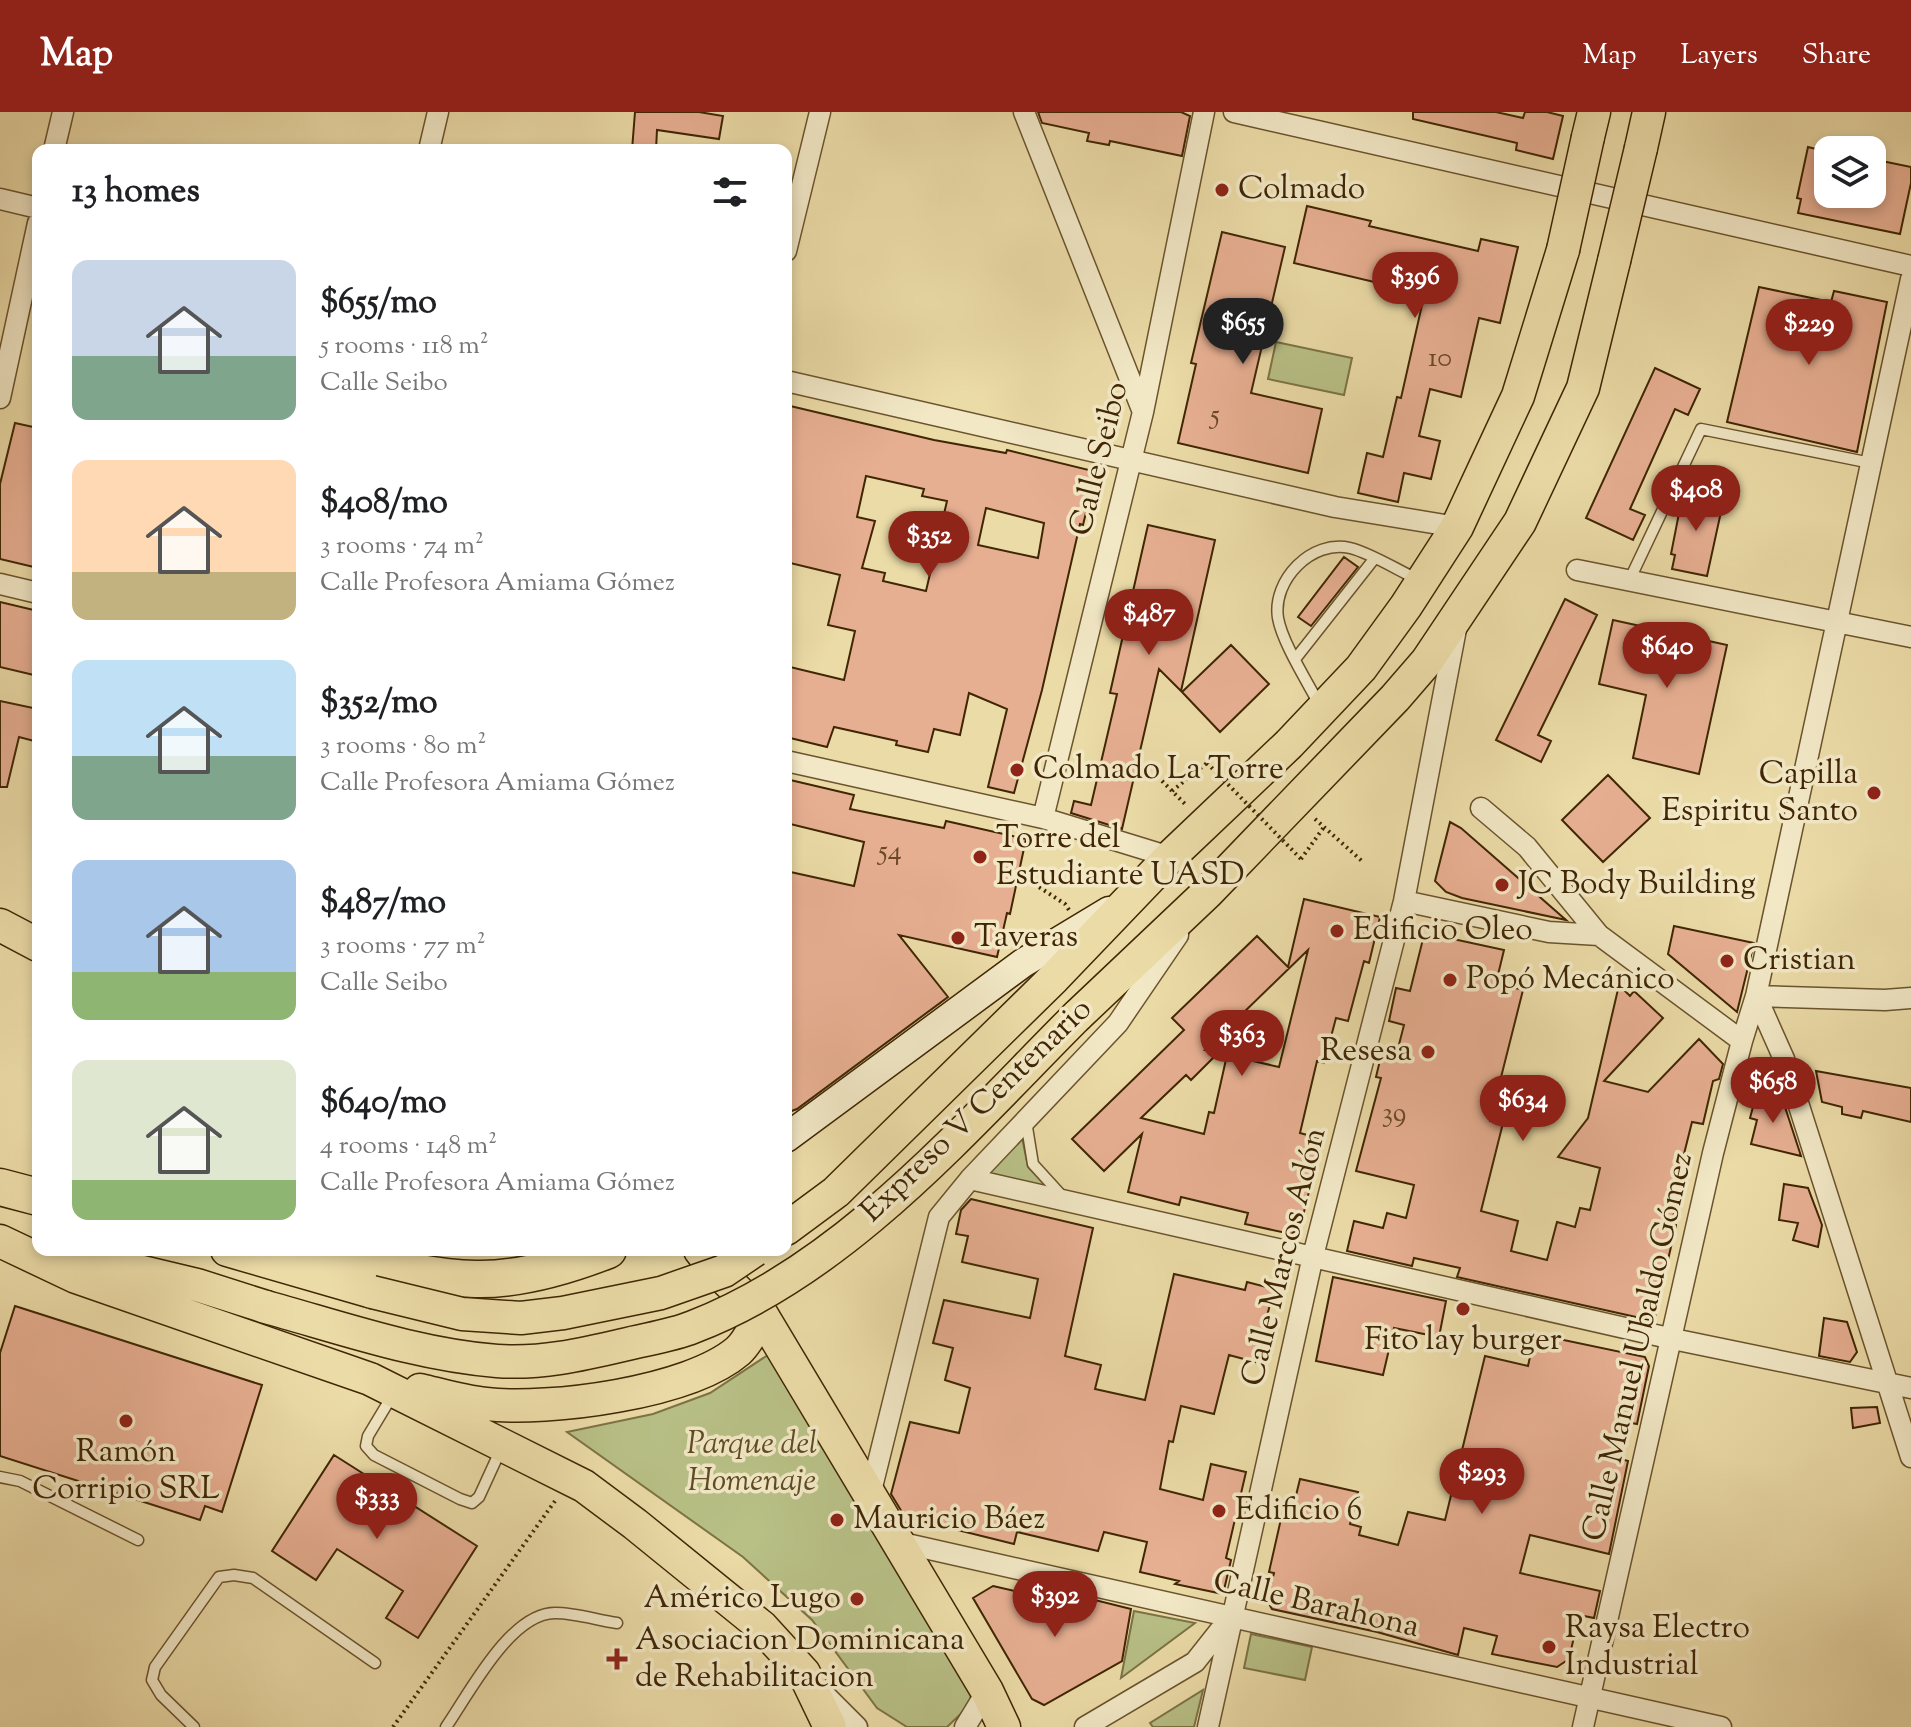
<!DOCTYPE html>
<meta charset="utf-8">
<style>
body{margin:0;font-family:"Sorts Mill Goudy",serif;background:#f6f6f6;color:#202124;height:100vh;display:flex;flex-direction:column;font-size:30px;white-space:nowrap}
*{box-sizing:border-box;margin:0}
p{font-size:26px;color:#757577}
.icon{flex:none;width:44px;height:44px;fill:none;stroke:currentColor;stroke-width:2;stroke-linecap:round;stroke-linejoin:round}
.map{position:relative;flex:1;overflow:hidden}
.sheet{position:absolute;left:32px;top:32px;width:760px;height:1112px;display:flex;flex-direction:column;background:#fff;border-radius:16px;box-shadow:0 4px 12px #0003}
.sheet>*{flex:none}
.tools{position:absolute;left:1814px;top:24px;display:grid;gap:16px}
.tools a{display:grid;place-items:center;width:72px;height:72px;border-radius:16px;background:#fff;box-shadow:0 4px 12px #0003;font-size:40px}
.price{position:absolute;translate:-50% -68px;padding:0 18px;border-radius:28px;background:#8f2418;color:#fff;font-size:26px;line-height:52px;filter:drop-shadow(0 2px 4px #0008)}
.price::after{content:'';position:absolute;left:50%;top:48px;width:24px;height:18px;margin-left:-12px;background:inherit;clip-path:polygon(0 0,100% 0,50% 100%)}
.price.current{background:#222;color:#fff}
ul{padding:0;list-style:none}
li{display:flex;align-items:center;gap:24px;height:200px;padding:0 40px}
li span{display:grid;place-items:center;flex:none;width:224px;height:160px;border-radius:16px;color:#555}
li>.icon{margin-inline-start:auto}
span .icon{width:96px;height:96px;fill:#fffc;stroke-width:1}
li b{font-size:34px}
h2{display:flex;justify-content:space-between;align-items:center;height:96px;padding:0 40px;font-size:34px}
header{display:flex;align-items:center;gap:48px;box-sizing:border-box;height:112px;padding:0 40px;background:#8f2418;color:#fff}
header strong{font-size:38px}
nav{display:flex;gap:44px;margin-inline-start:auto;font-size:28px}
.map>svg:first-child{display:block}
</style>
<header>
<strong>Map</strong>
<nav><a>Map</a><a>Layers</a><a>Share</a></nav>
</header>
<div class="map">
<svg width="1911" height="1615" viewBox="0 0 1911 1615">
<rect width="100%" height="100%" fill="#ebdba7"/>
<filter id="stains"><feTurbulence type="fractalNoise" baseFrequency=".0025" numOctaves="4"/><feColorMatrix values="0 0 0 0 .2 0 0 0 0 .09 0 0 0 0 .02 0 0 0 .5 -.17"/></filter>
<radialGradient id="worn" r=".72"><stop offset=".6" stop-color="#630" stop-opacity="0"/><stop offset="1" stop-color="#630" stop-opacity=".3"/></radialGradient>
<path fill="#b8c086" stroke="#7c7345" stroke-width="2" d="M1276 230 1352 246 1344 283 1268 267Z
M1022 1025 1028 1055 1051 1079 984 1063Z
M780 1235 974 1572 968 1595 947 1615H907L877 1596 812 1508 743 1445 567 1320 653 1302 710 1281Z
M1134 1499 1195 1511 1121 1566Z
M1251 1522 1312 1535 1305 1568 1244 1556Z
M1203 1578 1194 1615H1153L1150 1611Z"/>
<path fill="#e7af92" stroke="#402604" stroke-width="2" fill-rule="evenodd" d="M635 0H699L723 4 719 27 657 18 656 38H632Z
M1038 0H1181L1190 4 1182 44 1110 29 1109 33 1087 29 1089 21 1042 11Z
M1413 0H1496L1523 6 1525 0H1547L1563 4 1553 47 1516 38 1517 31 1413 7Z
M1808 35 1828 40V82H1872V47L1911 55V71L1900 122 1798 101 1801 87 1797 86Z
M1307 94 1371 109 1369 114 1478 139 1481 127 1518 135 1500 211 1479 206 1461 285 1430 277 1419 324 1440 329 1431 367 1404 361 1398 390 1358 381 1367 341 1383 345 1397 285 1401 286 1422 193 1385 184 1387 173 1294 151Z
M1222 120 1285 135 1251 281 1322 297 1308 361 1178 331 1196 252 1191 251Z
M1759 175 1831 190 1834 179 1887 190 1857 340 1727 310Z
M1655 256 1700 277 1688 303 1675 297 1630 397 1645 403 1633 428 1586 406Z
M786 293 934 328 1006 341 1007 338 1089 358 1094 368 1083 413 1080 412 1042 578 1014 681 988 675 1007 597 969 581 960 623 934 617 928 640 896 633 897 629 834 615 827 635 786 625V554L844 568 855 519 828 513 840 463 786 450ZM866 364 924 377 922 384 947 389 926 479 883 469 885 461 862 456 875 409 857 405ZM986 396 1044 411 1038 446 978 433Z
M15 311 38 316V456L0 447V372Z
M1690 379 1724 386 1707 464 1672 457 1675 443 1671 442 1681 391 1687 392Z
M1148 413 1215 428 1181 579 1159 557 1122 717 1071 701 1074 689 1091 693 1117 582 1110 581Z
M1344 445 1358 455 1311 514 1298 505Z
M1565 487 1597 503 1538 623 1551 629 1541 650 1496 628Z
M0 490 38 499V564L0 555Z
M1613 508 1727 533 1699 662 1633 646 1646 583 1599 572Z
M1231 533 1269 572 1220 620 1182 580Z
M0 589 38 597V630L19 625 7 675H0Z
M1608 663 1650 706 1603 750 1562 708Z
M786 667 854 683 850 697 944 716 946 709 1026 727 1010 802 1007 801 997 845 899 823 948 885 797 997 786 1001V759L854 774 864 730 786 711Z
M1450 710 1461 716 1566 808 1462 786 1446 780 1435 769Z
M1304 787 1380 805 1369 851 1364 849 1348 909 1336 906 1324 951 1317 949 1300 1021 1322 1027 1300 1116 1291 1122 1245 1112 1248 1101 1181 1085 1179 1093 1128 1080 1142 1022 1104 1059 1072 1027 1184 918 1172 906 1257 824 1288 855ZM1308 838 1279 955 1227 943 1214 1001 1209 1000 1204 1022 1141 1006 1186 963 1191 968 1218 941 1205 938Z
M1674 814 1754 831 1737 900 1668 842Z
M1430 822 1504 838 1496 871 1523 878 1490 1009 1503 1011 1481 1099 1518 1109 1511 1139 1547 1148 1557 1110 1575 1115 1580 1096 1590 1098 1600 1056 1558 1045 1588 1006 1619 873 1630 884 1634 879 1663 906 1604 969 1648 980 1699 927 1723 952 1719 967 1713 969 1703 1012 1692 1010 1676 1074 1680 1075 1672 1110 1676 1113 1654 1209 1457 1165 1460 1156 1414 1146 1412 1154 1347 1139 1354 1109 1383 1116 1387 1101 1406 1106 1414 1073 1356 1059 1381 966 1376 965 1381 944 1395 948 1404 913 1389 909 1396 876 1410 879 1423 827Z
M1816 959 1911 976V1010L1863 999 1861 1006 1842 1002V995L1822 990Z
M1769 977 1784 992 1801 1044 1751 1032 1757 1008 1750 1006 1756 984Z
M1784 1072 1808 1076 1822 1113 1818 1135 1793 1128 1798 1111 1779 1108Z
M971 1087 1093 1116 1065 1244 1101 1253 1095 1277 1145 1288 1174 1162 1245 1178 1247 1170 1274 1177 1255 1250 1229 1243 1214 1302 1181 1294 1173 1330 1169 1329 1160 1377 1203 1388 1211 1352 1246 1360 1226 1446 1231 1448 1223 1482 1175 1472 1179 1469 1140 1460 1147 1430 1104 1420 1098 1439 1017 1420 1014 1432 905 1405 891 1382 910 1310 959 1321 970 1276 945 1268 953 1236 933 1231 944 1188 1030 1206 1038 1167 962 1150 968 1124 956 1122 961 1098Z
M1333 1165 1446 1189 1439 1225 1394 1216 1383 1263 1316 1249Z
M15 1194 262 1273 222 1400 205 1394 200 1408 0 1344V1241Z
M1824 1206 1847 1210 1857 1240 1850 1250 1819 1244Z
M1535 1222 1645 1245 1649 1254 1637 1312 1626 1310 1617 1346 1628 1349 1609 1442 1530 1423 1520 1461 1600 1479 1594 1506 1579 1503 1569 1547 1557 1555 1492 1542 1497 1524 1464 1516 1458 1543 1377 1520 1272 1497 1267 1488 1274 1461 1269 1460 1283 1398 1292 1400 1300 1367 1358 1380 1350 1412 1361 1415 1359 1423 1398 1433 1408 1400 1445 1408 1485 1244 1528 1254Z
M1877 1295 1880 1311 1853 1316 1851 1296Z
M334 1343 477 1434 418 1526 386 1506 403 1479 337 1437 316 1468 272 1439Z
M993 1474 1071 1492 1083 1485 1131 1497 1122 1549 1044 1593 1032 1587 973 1486Z"/>
<g fill="none" stroke-linecap="round" stroke-linejoin="round">
<defs>
<path id="lane" d="M1629 469 1701 317 1871 351
M1296 546 1374 447
M1320 594C1308 571 1282 530 1278 506 1272 468 1312 427 1350 436 1371 441 1397 458 1417 467
M1026 1009 1033 1052 1063 1085
M392 1284 368 1324 366 1334 374 1343 460 1387 472 1391 479 1385 501 1337
M0 1365 20 1369 138 1428
M194 1615 161 1583 152 1568 155 1555 219 1465 234 1463 253 1466 375 1551
M446 1615C469 1582 510 1501 555 1501 575 1501 597 1508 617 1511"/>
<path id="street" d="M1024 0 1143 300
M1234 0 1911 154
M54 38 63 0
M429 38 438 0
M0 87 38 96
M786 139 820 0
M786 269 1335 395 1457 415
M0 286 38 111
M1577 458 1911 525
M0 472 38 481
M786 649 1043 706 1170 745
M1481 696 1527 735 1599 823
M1043 706 1143 300 1204 0
M1404 789 1549 820 1599 823 1742 929
M1911 886 1885 888 1756 884 1784 947 1911 1345
M970 1067 1673 1227 1911 1276
M870 1383 939 1105 970 1067 1118 911 1178 823
M898 1430 1721 1615
M821 1579 857 1615
M965 1615 987 1579
M1085 1615 1195 1550 1229 1507
M1208 1615 1313 1144 1404 789 1456 517
M1583 1615 1713 1041 1742 929 1756 884 1911 167"/>
<path id="secondary" d="M786 1026 1023 851 1109 799"/>
<path id="primary" d="M1588 25 1594 0
M1641 36 1649 0
M0 813 38 833
M1077 904 1207 781 1395 586 1427 549 1520 410 1583 276 1614 149
M786 1117 836 1080 1054 866 1170 745 1289 632 1361 556 1406 494 1457 415 1518 284 1563 138
M0 1129 76 1165 370 1267 584 1374 635 1412 762 1515 804 1561 830 1615
M227 1138 372 1180
M700 1138 713 1155 762 1203 987 1579 1004 1615
M59 1140 197 1173 266 1195
M420 1278C441 1283 464 1290 486 1292 549 1299 689 1281 738 1239 748 1230 755 1214 762 1203"/>
<path id="highway" d="M0 1075 38 1085
M317 1138C369 1149 422 1166 476 1167 521 1168 567 1154 608 1138"/>
</defs>
<use href="#lane" stroke="#6b532d" stroke-width="13"/>
<use href="#street" stroke="#6b532d" stroke-width="23"/>
<use href="#secondary" stroke="#402604" stroke-width="31"/>
<use href="#primary" stroke="#402604" stroke-width="35"/>
<use href="#highway" stroke="#402604" stroke-width="39"/>
<path stroke="#402604" stroke-width="4" stroke-dasharray="2 4" stroke-linecap="butt" d="M1162 669 1186 693
M1172 679 1207 651
M1315 707 1363 750
M1301 747 1324 715
M1019 762 1065 792 1069 798
M393 1615 555 1389"/>
<use href="#lane" stroke="#f2e8c6" stroke-width="10"/>
<use href="#street" stroke="#f2e8c6" stroke-width="20"/>
<use href="#secondary" stroke="#f2e8c6" stroke-width="28"/>
<use href="#primary" stroke="#ebdba7" stroke-width="32"/>
<use href="#highway" stroke="#ebdba7" stroke-width="36"/>
<defs>
<path id="primary-bridge" d="M1563 138 1588 25
M1614 149 1641 36
M372 1180 462 1202 521 1206 563 1201 661 1181 724 1159 755 1138
M266 1195C342 1216 419 1243 497 1249 540 1252 581 1243 623 1233 646 1227 671 1224 693 1215 846 1156 964 1017 1077 904"/>
</defs>
<use href="#primary-bridge" stroke="#402604" stroke-width="35" stroke-linecap="butt"/>
<path stroke="#402604" stroke-width="4" stroke-dasharray="2 4" stroke-linecap="butt" d="M1207 651 1301 747"/>
<use href="#primary-bridge" stroke="#ebdba7" stroke-width="32"/>
</g>
<g fill="#8f2418" stroke="#f2e8c6" stroke-width="3">
<circle cx="1222" cy="78" r="8"/>
<circle cx="1017" cy="658" r="8"/>
<circle cx="1874" cy="681" r="8"/>
<circle cx="980" cy="745" r="8"/>
<circle cx="1502" cy="773" r="8"/>
<circle cx="1337" cy="819" r="8"/>
<circle cx="958" cy="826" r="8"/>
<circle cx="1727" cy="849" r="8"/>
<circle cx="1450" cy="868" r="8"/>
<circle cx="1428" cy="940" r="8"/>
<circle cx="1463" cy="1197" r="8"/>
<circle cx="126" cy="1309" r="8"/>
<circle cx="1219" cy="1399" r="8"/>
<circle cx="837" cy="1408" r="8"/>
<circle cx="857" cy="1487" r="8"/>
<circle cx="1549" cy="1535" r="8"/>
<path d="M613 1535h8v8h8v8h-8v8h-8v-8h-8v-8h8z"/>
</g>
<g text-anchor="middle" dominant-baseline="central" stroke-width="7" stroke-linejoin="round" paint-order="stroke">
<g font-size="28" fill="#6a4828">
<text x="1440" y="247">10</text>
<text x="1215" y="304">5</text>
<text x="890" y="740">54</text>
<text x="1394" y="1002">39</text>
</g>
<g font-size="32" fill="#402604" stroke="#f2e8c6" text-anchor="start">
<text x="1238" y="78">Colmado</text>
<text x="1033" y="658">Colmado La Torre</text>
<text x="1858" y="663" text-anchor="end">Capilla<tspan x="1858" dy="37">Espiritu Santo</tspan></text>
<text x="996" y="727">Torre del<tspan x="996" dy="37">Estudiante UASD</tspan></text>
<text x="1518" y="773">JC Body Building</text>
<text x="1353" y="819">Edificio Oleo</text>
<text x="974" y="826">Taveras</text>
<text x="1743" y="849">Cristian</text>
<text x="1466" y="868">Popó Mecánico</text>
<text x="1412" y="940" text-anchor="end">Resesa</text>
<text x="1463" y="1229" text-anchor="middle">Fito lay burger</text>
<text x="126" y="1341" text-anchor="middle">Ramón<tspan x="126" dy="37">Corripio SRL</tspan></text>
<text x="1235" y="1399">Edificio 6</text>
<text x="853" y="1408">Mauricio Báez</text>
<text x="841" y="1487" text-anchor="end">Américo Lugo</text>
<text x="1565" y="1517">Raysa Electro<tspan x="1565" dy="37">Industrial</tspan></text>
<text x="635" y="1529">Asociacion Dominicana<tspan x="635" dy="37">de Rehabilitacion</tspan></text>
</g>
<g font-size="32" fill="#402604" stroke="#f2e8c6">
<text transform="translate(1100 347) rotate(-76)">Calle Seibo</text>
<text transform="translate(977 999) rotate(-44)">Expreso V Centenario</text>
<text transform="translate(1285 1145) rotate(-76)">Calle Marcos Adón</text>
<text transform="translate(1639 1235) rotate(-77)">Calle Manuel Ubaldo Gómez</text>
<text transform="translate(1316 1493) rotate(13)">Calle Barahona</text>
</g>
<g font-size="32" font-style="italic" fill="#5e4c24" stroke="#f2e8c6">
<text x="752" y="1333">Parque del<tspan x="752" dy="37">Homenaje</tspan></text>
</g>
</g>
<rect width="100%" height="100%" filter="url(#stains)"/>
<rect width="100%" height="100%" fill="url(#worn)"/>
</svg>
<div class="tools">
<a><svg class="icon" aria-label="layers" viewBox="0 0 24 24"><path d="M12 4l9 5-9 5-9-5zM3 14l9 5 9-5"/></svg></a>
</div>
<b class="price" style="left:1415px;top:208px">$396</b>
<b class="price current" style="left:1243px;top:254px">$655</b>
<b class="price" style="left:1809px;top:255px">$229</b>
<b class="price" style="left:1696px;top:421px">$408</b>
<b class="price" style="left:929px;top:467px">$352</b>
<b class="price" style="left:1149px;top:545px">$487</b>
<b class="price" style="left:1667px;top:578px">$640</b>
<b class="price" style="left:1242px;top:966px">$363</b>
<b class="price" style="left:1773px;top:1013px">$658</b>
<b class="price" style="left:1523px;top:1031px">$634</b>
<b class="price" style="left:1482px;top:1404px">$293</b>
<b class="price" style="left:377px;top:1429px">$333</b>
<b class="price" style="left:1055px;top:1527px">$392</b>
<section class="sheet">
<h2>13 homes<svg class="icon" aria-label="filters" viewBox="0 0 24 24"><path d="M4 7h16M4 17h16"/><circle cx="9" cy="7" r="2"/><circle cx="15" cy="17" r="2"/></svg></h2>
<ul>
<li><span style="background:linear-gradient(#c9d6e8 60%,#7fa58c 0)"><svg class="icon" aria-label="home" viewBox="0 0 24 24"><path d="M3 11l9-7 9 7M6 9v11h12V9"/></svg></span><div><b>$655/mo</b><p>5 rooms · 118 m²</p><p>Calle Seibo</p></div></li>
<li><span style="background:linear-gradient(#ffd9b3 70%,#c2b280 0)"><svg class="icon" aria-label="home" viewBox="0 0 24 24"><path d="M3 11l9-7 9 7M6 9v11h12V9"/></svg></span><div><b>$408/mo</b><p>3 rooms · 74 m²</p><p>Calle Profesora Amiama Gómez</p></div></li>
<li><span style="background:linear-gradient(#bfe0f5 60%,#7fa58c 0)"><svg class="icon" aria-label="home" viewBox="0 0 24 24"><path d="M3 11l9-7 9 7M6 9v11h12V9"/></svg></span><div><b>$352/mo</b><p>3 rooms · 80 m²</p><p>Calle Profesora Amiama Gómez</p></div></li>
<li><span style="background:linear-gradient(#a9c7e8 70%,#8fb573 0)"><svg class="icon" aria-label="home" viewBox="0 0 24 24"><path d="M3 11l9-7 9 7M6 9v11h12V9"/></svg></span><div><b>$487/mo</b><p>3 rooms · 77 m²</p><p>Calle Seibo</p></div></li>
<li><span style="background:linear-gradient(#dfe7d0 75%,#8fb573 0)"><svg class="icon" aria-label="home" viewBox="0 0 24 24"><path d="M3 11l9-7 9 7M6 9v11h12V9"/></svg></span><div><b>$640/mo</b><p>4 rooms · 148 m²</p><p>Calle Profesora Amiama Gómez</p></div></li>
</ul>
</section>
</div>
